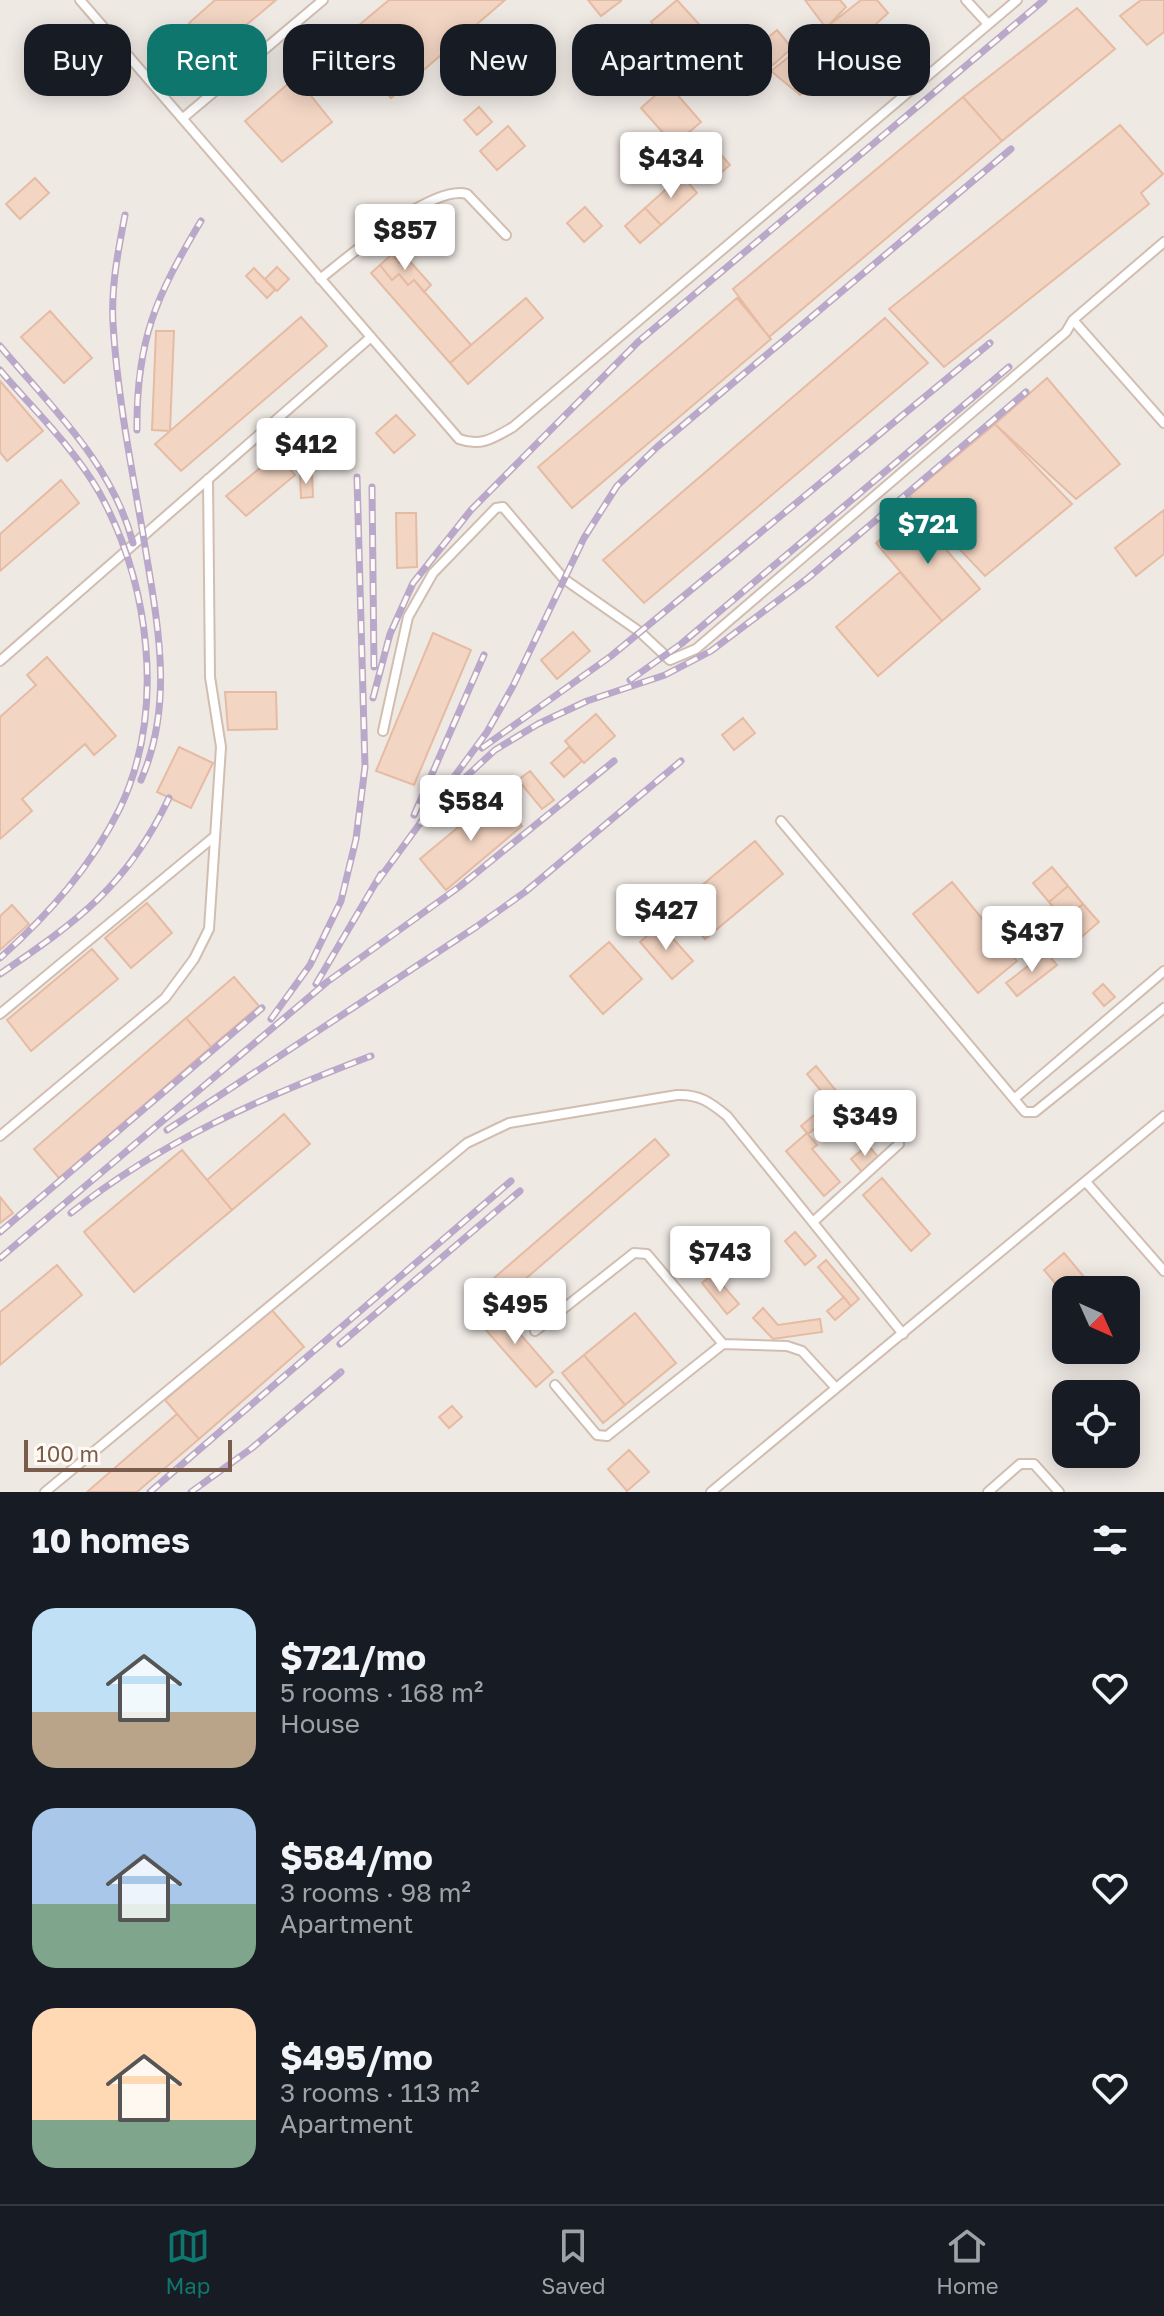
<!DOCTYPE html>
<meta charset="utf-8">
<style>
body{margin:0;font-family:"Golos Text",sans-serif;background:#20242c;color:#f1f3f6;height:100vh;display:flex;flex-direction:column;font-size:30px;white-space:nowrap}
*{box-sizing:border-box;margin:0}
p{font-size:26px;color:#9ea1a6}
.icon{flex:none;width:44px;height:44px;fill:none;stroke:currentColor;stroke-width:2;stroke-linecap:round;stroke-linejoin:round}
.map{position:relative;height:1492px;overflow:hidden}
.panel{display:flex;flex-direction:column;background:#171b24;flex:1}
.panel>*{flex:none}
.guide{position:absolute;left:24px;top:24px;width:1116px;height:72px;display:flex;gap:16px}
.needle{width:52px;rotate:135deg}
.fabs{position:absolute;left:1052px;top:1276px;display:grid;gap:16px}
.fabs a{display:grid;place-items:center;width:88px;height:88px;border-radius:16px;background:#171b24;box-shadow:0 4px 20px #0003;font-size:40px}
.scale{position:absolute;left:24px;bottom:20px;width:208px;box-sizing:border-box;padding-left:8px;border:4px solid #7a5c4d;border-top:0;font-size:22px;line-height:28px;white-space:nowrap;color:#7a5c4d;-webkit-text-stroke:6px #fffaf3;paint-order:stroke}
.price{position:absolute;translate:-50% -68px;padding:0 18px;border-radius:8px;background:#fff;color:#222;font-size:26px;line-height:52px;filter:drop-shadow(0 2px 4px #0008)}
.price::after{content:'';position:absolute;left:50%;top:48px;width:24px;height:18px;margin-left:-12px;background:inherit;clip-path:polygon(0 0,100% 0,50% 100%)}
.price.selected{background:#0f766e;color:#fff}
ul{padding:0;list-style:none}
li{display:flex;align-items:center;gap:24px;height:200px;padding:0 32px}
li span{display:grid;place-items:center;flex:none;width:224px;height:160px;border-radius:24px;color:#555}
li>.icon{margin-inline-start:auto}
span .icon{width:96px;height:96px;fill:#fffc;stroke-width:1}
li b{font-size:34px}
h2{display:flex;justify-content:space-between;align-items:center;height:96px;padding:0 32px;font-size:34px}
.chip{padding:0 28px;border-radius:24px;background:#171b24;box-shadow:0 4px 20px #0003;font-size:28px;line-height:72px}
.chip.selected{background:#0f766e;color:#fff}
.menu{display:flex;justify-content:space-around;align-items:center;height:112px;border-top:2px solid #363941;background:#171b24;font-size:22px;color:#9ea1a6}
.menu a{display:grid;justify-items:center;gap:4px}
.menu .selected{color:#0f766e}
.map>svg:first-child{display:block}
</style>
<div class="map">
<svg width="1164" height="1492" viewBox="0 0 1164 1492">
<rect width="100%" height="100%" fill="#fdf6ec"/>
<path fill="#efe9e4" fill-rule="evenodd" d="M0 0H1164V1492H0ZM1066 1290H1126V1350H1066ZM1066 1394H1126V1454H1066Z"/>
<path fill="#f3d5c3" stroke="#e6bba3" stroke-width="2" d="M215 0H276L214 52 189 23Z
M389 0H505L391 98 340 41Z
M588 0H621V1L601 16Z
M677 0 728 56 698 80 651 22Z
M805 0H840L846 7 826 28Z
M861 0H877L888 13 800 95 771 71Z
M1141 0H1164V32L1147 45 1120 16Z
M1077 8 1115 49 1002 141 963 97Z
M777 30 792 48 773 65 757 47Z
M296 77 332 122 282 162 245 121Z
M668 84 701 122 674 145 641 108Z
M963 97 1002 141 769 337 733 289Z
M479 107 492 122 477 135 464 120Z
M1120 125 1163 174 1141 193 1149 204 944 367 889 309Z
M508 126 525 146 497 170 480 151Z
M717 150 730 165 709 183 696 168Z
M682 175 697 193 661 225 645 208Z
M35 178 49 193 20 219 6 204Z
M585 207 602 226 584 242 567 223Z
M645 208 661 225 640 243 625 226Z
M370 210 383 225 373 234 360 220Z
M392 254 399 263 406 257 431 285 424 292 414 280 408 285 399 274 392 280 380 265Z
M380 265 392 280 399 274 408 285 414 280 471 345 450 363 371 273Z
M277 267 289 279 277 291 265 279Z
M254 268 275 290 267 298 246 276Z
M526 298 543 318 468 384 450 363Z
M737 298 771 339 572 508 538 467Z
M50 311 92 358 64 383 21 337Z
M301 317 327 346 181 471 155 444Z
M885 318 928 363 644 603 603 560Z
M156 331H174L170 431 152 430Z
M1047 378 1120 464 1076 499 995 424Z
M0 381 43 431 7 461 0 452Z
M396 415 415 435 394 453 376 433Z
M995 424 1072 504 985 576 909 496Z
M277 454 295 475 246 516 226 496Z
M312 473 313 497 301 498 300 474Z
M61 480 79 503 0 571V534Z
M1164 510V554L1136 576 1115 548Z
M913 511 980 589 942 621 876 543Z
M396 513H416L417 567 397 568Z
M900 572 942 621 878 676 836 627Z
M573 632 590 651 557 679 541 660Z
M433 633 471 650 414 785 376 771Z
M47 657 116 736 94 755 85 744 22 799 32 811 0 839V717L36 685 27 675Z
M225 692H276L277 729 228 730Z
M596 714 615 736 584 763 565 741Z
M743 718 755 733 734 750 722 735Z
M179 747 213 763 191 808 157 792Z
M569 747 582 761 564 777 551 763Z
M530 771 554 800 542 809 518 780Z
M497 795 522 826 446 890 420 859Z
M755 841 783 874 705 939 677 906Z
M1052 867 1068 886 1049 902 1033 883Z
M952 882 1017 961 978 993 913 914Z
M1068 886 1083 904 1065 920 1049 902Z
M147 903 172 933 131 968 105 938Z
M1083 904 1099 922 1079 939 1063 921Z
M12 905 29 924 0 950V916Z
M660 924 693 961 672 979 640 942Z
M609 942 642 979 603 1014 570 976Z
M92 949 118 979 31 1051 7 1020Z
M1046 952 1057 965 1017 996 1006 983Z
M234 977 259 1006 211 1047 186 1018Z
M1103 984 1115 997 1104 1006 1093 993Z
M186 1018 211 1047 59 1178 34 1149Z
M816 1066 846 1103 837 1110 807 1074Z
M830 1102 837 1110 808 1134 801 1126Z
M284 1114 310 1144 232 1210 207 1180Z
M807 1133 817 1145 812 1149 840 1182 824 1196 786 1151Z
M655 1139 669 1155 501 1300 487 1284Z
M868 1145 879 1158 862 1172 851 1159Z
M182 1150 232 1210 134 1292 84 1232Z
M882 1178 930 1234 911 1251 863 1195Z
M0 1197 13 1213 0 1223Z
M721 1228 740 1256 727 1265 707 1237Z
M795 1232 816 1256 805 1265 785 1241Z
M1064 1253 1095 1290H1066V1296L1044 1270Z
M826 1260 859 1299 851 1306 818 1267Z
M57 1265 82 1295 0 1365V1312Z
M713 1274 739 1304 727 1314 702 1283Z
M844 1297 851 1306 835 1320 827 1311Z
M495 1305 553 1372 536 1387 478 1321Z
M763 1308 778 1325 820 1319 822 1332 773 1339 753 1318Z
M271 1309 304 1347 199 1439 165 1400Z
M635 1313 676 1363 625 1405 584 1355Z
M584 1355 625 1405 603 1423 562 1373Z
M452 1406 462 1417 449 1428 439 1417Z
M177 1414 199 1439 137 1492H87Z
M629 1450 649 1472 627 1491 608 1469Z"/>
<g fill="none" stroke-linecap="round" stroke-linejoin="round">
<defs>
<path id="lane" d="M80 0 459 439C481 447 494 438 513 427L1017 0
M966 0 988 24
M183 118 323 0
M320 279C348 257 432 184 467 194L506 235
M1073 320 1164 423
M0 661 371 337
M383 731 408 617 433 573 496 508 503 507 564 579 640 632 670 660 696 649 1066 332 1073 320 1164 242
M781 821 1025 1112H1035L1164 1008
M0 1014 215 836
M1014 1099 1164 971
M0 1136 165 998 194 959 209 929 221 747 210 677 208 479
M1086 1182 1164 1271
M813 1222 899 1144
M535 1331 634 1253 647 1254 723 1344
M555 1385 597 1435 607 1436 723 1344 787 1346 802 1351 836 1388
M45 1492 467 1143 509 1123 677 1095C699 1094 710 1102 727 1116L903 1334
M711 1492 1164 1116
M988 1492 1020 1464H1034L1059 1492"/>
</defs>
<use href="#lane" stroke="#d1beb0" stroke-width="12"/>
<use href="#lane" stroke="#fff" stroke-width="8"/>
<defs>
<path id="rail" d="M125 215C118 251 111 287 113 323 117 393 131 465 143 534 156 617 176 700 141 780
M0 346C51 407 112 463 133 543
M0 370C33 409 74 448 99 492 150 584 166 711 120 808 91 867 49 914 0 958
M137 430C136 341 156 296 201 221
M372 487 374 667
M630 680 681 644 1009 367
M373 698 390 634 413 583 471 510 638 342 1044 0
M482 748 611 656 990 343
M456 786 495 750 538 724 587 701 665 675 711 651 808 578 1026 392
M414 815 484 655
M377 882 487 732 513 686 584 538 617 486 657 447 1011 149
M0 974C79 920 127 886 169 798
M316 984 381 874
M271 1019 310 965 341 901 356 839 365 767 357 477
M167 1130 476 927 525 892 681 761
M71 1213C161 1141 263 1097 371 1056
M0 1232 262 1008
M0 1258 327 982 459 887 614 761
M340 1344 520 1191
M150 1492 511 1181
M191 1492 252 1448 341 1372"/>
</defs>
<use href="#rail" stroke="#b9a8c9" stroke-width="7"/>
<use href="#rail" stroke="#fffaf3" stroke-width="4" stroke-dasharray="12" stroke-linecap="butt"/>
</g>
</svg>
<div class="fabs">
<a><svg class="needle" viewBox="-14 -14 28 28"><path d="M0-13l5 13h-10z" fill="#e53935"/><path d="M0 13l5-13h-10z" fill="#9ea1a6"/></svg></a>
<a><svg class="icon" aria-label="locate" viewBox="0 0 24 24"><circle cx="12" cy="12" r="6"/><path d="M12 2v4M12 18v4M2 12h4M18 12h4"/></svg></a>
</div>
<div class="scale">100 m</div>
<b class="price" style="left:671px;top:200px">$434</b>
<b class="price" style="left:405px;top:272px">$857</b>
<b class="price" style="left:306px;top:486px">$412</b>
<b class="price selected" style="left:928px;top:566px">$721</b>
<b class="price" style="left:471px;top:843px">$584</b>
<b class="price" style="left:666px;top:952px">$427</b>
<b class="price" style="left:1032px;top:974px">$437</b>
<b class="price" style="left:865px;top:1158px">$349</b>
<b class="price" style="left:720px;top:1294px">$743</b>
<b class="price" style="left:515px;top:1346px">$495</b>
<div class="guide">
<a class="chip">Buy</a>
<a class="chip selected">Rent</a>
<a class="chip">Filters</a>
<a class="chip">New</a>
<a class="chip">Apartment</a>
<a class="chip">House</a>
</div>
</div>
<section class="panel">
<h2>10 homes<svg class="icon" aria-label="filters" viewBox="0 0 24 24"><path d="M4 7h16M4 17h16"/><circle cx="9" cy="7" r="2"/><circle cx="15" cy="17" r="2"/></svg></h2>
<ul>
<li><span style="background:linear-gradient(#bfe0f5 65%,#b9a48a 0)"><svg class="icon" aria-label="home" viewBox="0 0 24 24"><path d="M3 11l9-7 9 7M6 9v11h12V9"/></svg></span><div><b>$721/mo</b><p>5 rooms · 168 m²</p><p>House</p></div><svg class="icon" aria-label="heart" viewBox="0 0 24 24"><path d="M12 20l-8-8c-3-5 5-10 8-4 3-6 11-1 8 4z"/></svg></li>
<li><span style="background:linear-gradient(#a9c7e8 60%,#7fa58c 0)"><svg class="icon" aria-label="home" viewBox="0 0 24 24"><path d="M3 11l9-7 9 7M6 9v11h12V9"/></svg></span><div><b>$584/mo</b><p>3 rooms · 98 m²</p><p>Apartment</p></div><svg class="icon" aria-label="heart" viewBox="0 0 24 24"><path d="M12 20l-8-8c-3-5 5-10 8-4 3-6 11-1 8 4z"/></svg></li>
<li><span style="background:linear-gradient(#ffd9b3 70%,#7fa58c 0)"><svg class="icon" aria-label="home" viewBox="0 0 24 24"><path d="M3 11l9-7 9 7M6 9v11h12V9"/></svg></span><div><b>$495/mo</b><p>3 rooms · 113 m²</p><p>Apartment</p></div><svg class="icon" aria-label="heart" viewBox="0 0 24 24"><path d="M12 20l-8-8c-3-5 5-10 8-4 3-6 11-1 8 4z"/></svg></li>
</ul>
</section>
<nav class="menu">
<a class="selected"><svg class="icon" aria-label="map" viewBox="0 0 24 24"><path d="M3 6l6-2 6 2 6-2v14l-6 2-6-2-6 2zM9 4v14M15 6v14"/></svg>Map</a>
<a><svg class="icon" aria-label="saved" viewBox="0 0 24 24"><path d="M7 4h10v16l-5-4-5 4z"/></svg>Saved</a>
<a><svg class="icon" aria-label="home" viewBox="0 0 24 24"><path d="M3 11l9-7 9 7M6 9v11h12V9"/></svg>Home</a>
</nav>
